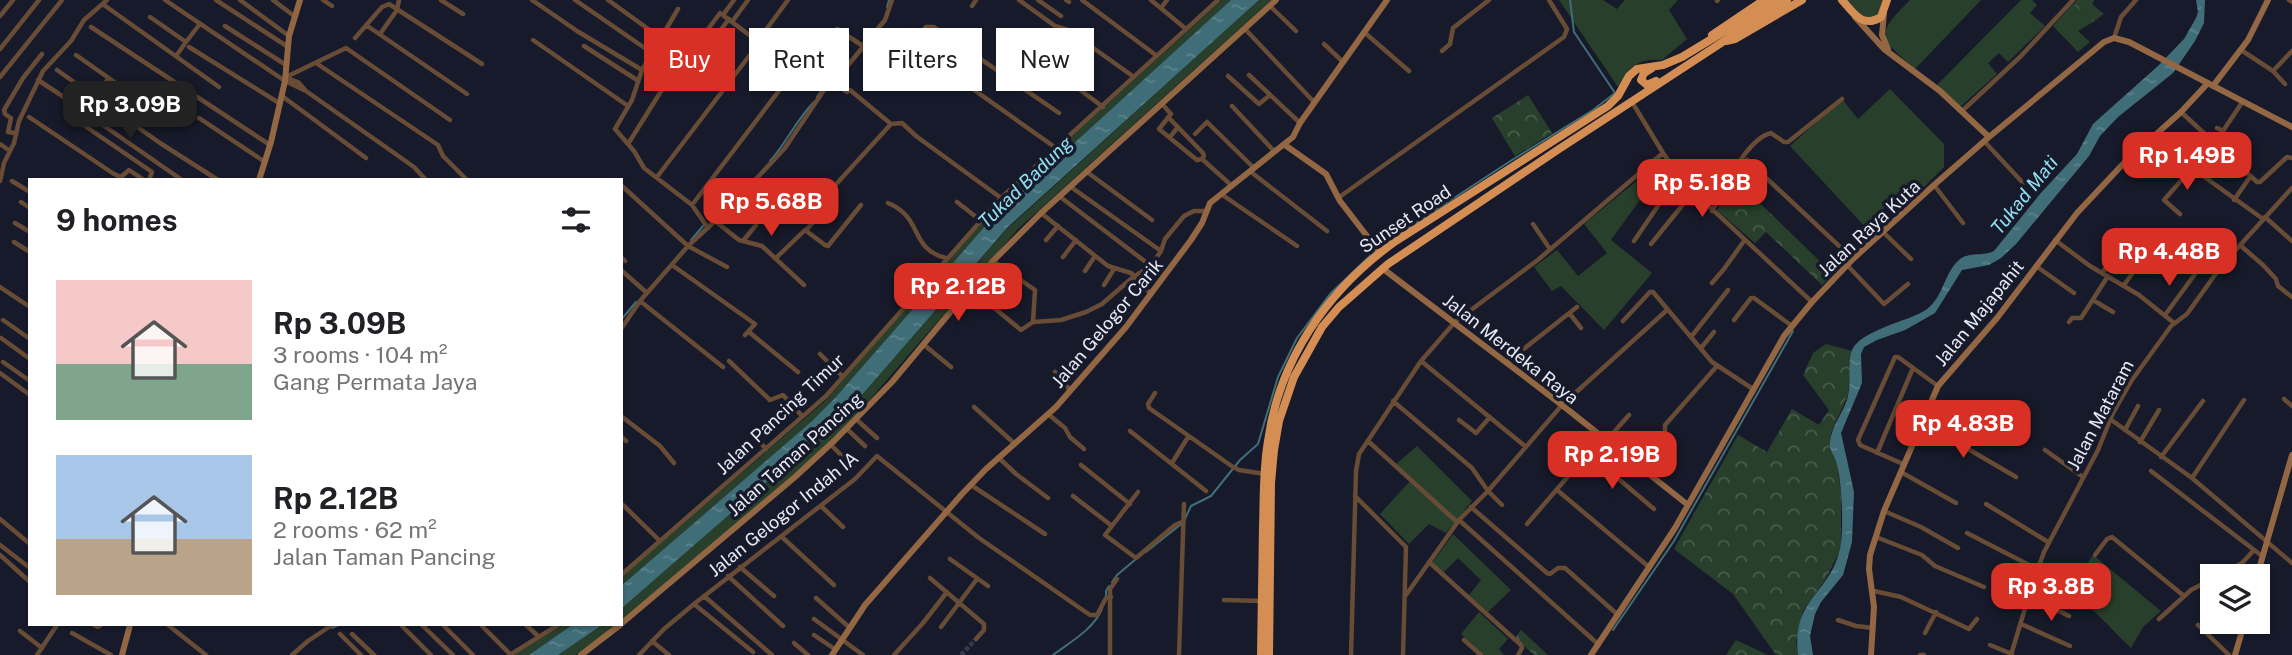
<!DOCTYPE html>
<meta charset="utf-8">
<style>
body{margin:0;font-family:"Public Sans",sans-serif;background:#f2f2f2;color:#202124;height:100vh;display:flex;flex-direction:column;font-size:26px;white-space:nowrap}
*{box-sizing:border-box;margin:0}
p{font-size:23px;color:#757577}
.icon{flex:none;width:38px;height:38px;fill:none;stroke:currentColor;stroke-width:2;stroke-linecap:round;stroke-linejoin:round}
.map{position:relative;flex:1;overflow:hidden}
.side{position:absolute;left:28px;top:178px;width:595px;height:448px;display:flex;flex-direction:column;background:#fff;border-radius:0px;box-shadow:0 2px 5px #0004}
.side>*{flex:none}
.hud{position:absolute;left:644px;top:28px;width:665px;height:63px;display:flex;gap:14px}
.fabs{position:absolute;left:2200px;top:564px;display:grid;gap:14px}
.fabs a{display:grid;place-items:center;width:70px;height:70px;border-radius:0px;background:#fff;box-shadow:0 2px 5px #0004;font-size:35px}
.price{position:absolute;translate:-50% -60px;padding:0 16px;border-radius:14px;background:#d93025;color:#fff;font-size:23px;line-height:46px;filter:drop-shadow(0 2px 4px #0008)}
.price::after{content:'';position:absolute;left:50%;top:42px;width:21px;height:16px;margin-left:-10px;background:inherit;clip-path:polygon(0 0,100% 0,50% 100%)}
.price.current{background:#222;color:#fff}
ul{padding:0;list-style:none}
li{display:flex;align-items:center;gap:21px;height:175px;padding:0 28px}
li span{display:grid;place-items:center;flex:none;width:196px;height:140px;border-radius:0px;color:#555}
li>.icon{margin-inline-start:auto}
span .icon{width:84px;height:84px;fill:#fffc;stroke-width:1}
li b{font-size:30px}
h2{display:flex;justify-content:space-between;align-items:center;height:84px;padding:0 28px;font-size:30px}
.pill{padding:0 24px;border-radius:0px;background:#fff;box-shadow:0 2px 5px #0004;font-size:24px;line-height:63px}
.pill.current{background:#d93025;color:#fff}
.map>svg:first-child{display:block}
</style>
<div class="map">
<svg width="2292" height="655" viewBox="0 0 2292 655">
<defs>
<pattern id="forest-crowns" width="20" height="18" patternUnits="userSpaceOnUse" patternTransform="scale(1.75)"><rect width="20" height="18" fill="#28402b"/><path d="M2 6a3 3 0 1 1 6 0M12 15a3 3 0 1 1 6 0" fill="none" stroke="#475c4a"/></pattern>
<pattern id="water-ripples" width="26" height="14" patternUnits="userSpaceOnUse" patternTransform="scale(1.75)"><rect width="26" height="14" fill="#406e78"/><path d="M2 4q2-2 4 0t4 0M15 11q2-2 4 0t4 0" fill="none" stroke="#5c838c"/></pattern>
</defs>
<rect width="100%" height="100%" fill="#171a2a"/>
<path fill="#28402b" d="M1222 0H1231L993 217 835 398 811 422 621 586V577L825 401 966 239 1001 201Z
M1259 0H1271L1018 229 846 427 778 488 621 621V609L848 411 1007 229Z
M1559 0H1603L1617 9 1625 0H1678L1669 10 1687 39 1662 60C1635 58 1632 67 1618 87Z
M1847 0H1883L1878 17H1861Z
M1910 0H1981L1915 69C1879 37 1874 36 1910 0Z
M2021 0H2032L2037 5 2030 13 2045 26 2008 62 1999 53 1988 63 1997 74 1960 107 1937 85Z
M2073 4 2093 22 2078 31 2090 42 2078 52 2053 26Z
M1890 89 1944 144V167L1903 208 1891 201 1866 228 1790 146 1842 99 1858 119Z
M1650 170 1655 179 1611 240 1652 273 1604 330 1561 286 1552 291 1534 267 1557 250 1578 276 1607 253 1584 224Z
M1417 446 1472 501 1446 533 1429 524 1409 544 1380 514 1411 480 1395 465Z
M1453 534 1511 590 1488 612 1469 595 1481 580 1458 558 1444 572 1432 563Z
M2093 555 2161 611 2143 627 2131 648C2115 633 2102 617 2085 604L2081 607 2066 595Z
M1479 612 1508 639 1499 649 1504 655H1484L1461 634Z
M563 625H572L529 655H514Z
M602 625H617L576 655H558Z"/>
<path fill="url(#forest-crowns)" d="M2077 0H2094L2092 4 2104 14 2093 22 2073 4Z
M1528 95 1552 133 1515 156 1492 118Z
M1733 177 1833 274 1822 285 1766 232 1755 243 1717 210Z
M1826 344 1852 351 1848 395 1831 433 1830 450 1837 462 1841 493V549L1825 580 1803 611 1796 642 1798 655H1776L1733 594 1674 549 1738 435 1767 452 1792 409 1819 425 1829 410 1803 375 1813 353Z
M1521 630 1548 655H1534L1515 638Z
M1736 640 1768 655H1726Z"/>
<path fill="url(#water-ripples)" d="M1231 0H1259L1008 227 848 411 621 609V586L811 422 835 398 993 217Z
M2196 0H2205L2204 23 2195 41 2173 73 2118 117 2100 136 2089 156 2016 244 2001 258 1989 265 1962 270 1935 313 1905 330 1877 340 1864 347 1861 354 1862 383 1841 433 1854 492 1852 542 1843 575 1821 602 1815 614 1810 636 1813 655H1798C1791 599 1830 594 1840 549 1844 533 1842 482 1837 465 1836 457 1830 453 1830 445 1830 427 1844 413 1848 396 1851 382 1848 367 1851 353 1857 330 1909 322 1927 309 1944 296 1944 273 1959 260 1969 251 1983 257 1994 251L2040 194 2077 154 2093 124 2159 65 2184 39 2196 18 2198 12Z
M572 625H602L558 655H529Z"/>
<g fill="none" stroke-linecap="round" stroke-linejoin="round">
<path stroke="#406e78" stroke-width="2" d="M887 7 889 0
M817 97 825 85 839 73
M770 161C787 142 796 120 814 102
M691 240 703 226
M1379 247 1512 160 1593 110 1615 93 1574 32 1570 0
M621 320 636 302
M1184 521 1191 506 1211 496 1240 460 1258 444 1278 377 1297 338 1330 294 1375 251
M1146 552 1180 525
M1112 582 1117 575 1136 559
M1106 597V591L1109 586
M332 628 339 625
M1613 630 1674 541 1793 331
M1053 655C1070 642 1093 630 1102 609"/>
<path stroke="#363949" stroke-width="4.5" stroke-dasharray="4.5 2" stroke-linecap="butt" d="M961 655 976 639"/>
<path stroke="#684c36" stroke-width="4.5" d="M165 0 285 81 306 91
M216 0 288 47
M240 0 289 36
M273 0 294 16
M323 0 332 6
M441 0 463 14
M532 0 577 31 642 70
M575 0 652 53
M608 0 651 31 659 39
M1019 0 1055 26 1068 30 1134 77
M1038 0 1061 16
M1066 0 1069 2
M1082 0 1157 56
M1151 0 1186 29
M2289 0 2292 2
M1717 1 1718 0
M104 5 219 87
M972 6 976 0
M1270 6 1296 31
M1161 8 1167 0
M678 9 642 70 632 100 615 129 634 151 644 168 692 205 708 228
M723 15 734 0
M0 16 13 0
M150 17 186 42 199 25
M732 22 748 0
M366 25 467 94
M225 26 286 65
M91 27 270 145
M837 29 863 46
M1245 29 1314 102
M1364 32 1409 71
M380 34 397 10 399 0
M355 38 382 7 389 4 482 64
M2114 38 2121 17 2136 0
M533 40 628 106
M1025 40 1073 77 1071 83 1103 107
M757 42 788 0
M1324 44 1342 61
M584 46 637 80
M189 47 279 103
M708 47 729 19
M0 49 39 0
M2241 50 2273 71 2292 51
M1442 51 1450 44 1453 28 1489 0
M76 55 150 107
M176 56 186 42
M820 61 840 74
M316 63 438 145 443 156 467 180
M57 70 160 143 218 180
M2273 71 2285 84
M1249 75 1300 123
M1228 76 1259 104 1270 95
M0 77 62 0
M286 77 346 48 450 120
M287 78 298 82 306 91 414 167 426 180
M38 80 88 113
M832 82 847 92 850 90 891 124
M282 96 366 158
M95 98 108 79
M1632 102 1663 153 1683 182 1812 302
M1163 105 1171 114 1159 129 1197 160 1202 159 1231 185
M1232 106 1274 151
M1962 111 2020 57 2073 0
M2181 112 2257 182H2260L2287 157 2292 158
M69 115 152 172 149 180
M29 117 114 174 121 177 129 170 144 180
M1168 117 1203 153 1204 156 1202 159
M199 118 265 162
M100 123 182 180
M891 124 902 123 916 136 1001 198
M2217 128 2223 131 2243 101
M15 133 8 132 11 118 5 114 4 110 23 78 42 54
M1195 134 1207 122 1254 168
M2156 135 2192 168 2263 219
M1170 137 1178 127
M1984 141 2023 183
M0 144 10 151
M628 144 693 40
M1056 148 912 46 926 27H934L1059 113
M1747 160 1853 259
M1087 172 1152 220
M1251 172 1327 231
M657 177 759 43
M0 181 4 163 14 143 19 121 43 71 71 41 84 20 107 0
M12 181 30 192
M1934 185 1963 223
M622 186 688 246 727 267
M1071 187 1161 251
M829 192 891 124
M1221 194 1297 246
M1059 196 1151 266
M1338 198 1564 37 1567 29 1549 0
M2234 200 2250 177
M21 202 30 208
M957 202 980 220
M888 203C924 218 909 249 946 258
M692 205 794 71 785 62 720 13 700 40
M1712 211C1724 189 1746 139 1771 133L1784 142H1788L1842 99
M1041 213 1108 266 1131 273 1151 294
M2180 214 2164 200 2192 168
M2265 217 2292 241
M715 221 739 240 762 246 804 285
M15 223 30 232
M1533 224 1550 249
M806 230 825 210
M1883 232 1911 259
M1046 240 1058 226
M2055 240 2090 266 2139 295 2174 323
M743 241 756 225
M1634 241 1664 197 1683 182
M14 242 30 252
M1651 244 1693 192
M2241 246 2263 265 2276 279 2278 286 2292 297
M621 257 625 261
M1063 257 1076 240
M776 258 805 230 825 245 828 246 861 205
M993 261 1035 290 1033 322
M672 265 755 324 745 335
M1847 265 1884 304 1908 284
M2036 266 2074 293
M621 270 647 293
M1085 271 1095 256
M984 272 1019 299
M2102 273 2119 251
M1712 283 1724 269 1744 241
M1104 285 1114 269
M2124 285 2154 243 2161 245
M901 286 913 296
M0 287 30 307
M970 288 1021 330 1033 322 1061 320 1086 312 1102 304 1132 278 1151 266 1161 251 1165 239 1184 216 1194 211H1206
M2093 300 2113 312
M640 301 723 367
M1570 314 1581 328
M2165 315 2195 274 2178 260
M3 320 30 339
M1734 320 1751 298H1754L1792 326
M1623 321 1650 292H1653L1712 362 1753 389
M2069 322 2072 318H2081L2108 276
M621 329 640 301 688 246 729 208 785 148 824 90 840 75 885 20 892 0
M749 332 798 372
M1691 337 1728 290
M1 338 30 359
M923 344 951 367
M1701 348 1714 332
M820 354 843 377
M729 361 770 400 783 395 802 416
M1421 361 1526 447
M3 362 30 381
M1507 362 1577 307
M1055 372 1070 390
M0 373 30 395
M1155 393 1148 404 1149 408 1233 467 1239 470 1265 474
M2284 399 2292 406
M1393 401 1472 468 1488 491 1502 505
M974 407 1015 444
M1048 414 1065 428 1070 437 1084 449
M621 416 660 446 674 463
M2110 419 2192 478 2292 563
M857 420 877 438
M1459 420 1476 433 1490 417
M1922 422 2016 477
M847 429 865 446
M2125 430 2138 406
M1130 431 1206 491
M752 433 766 449
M1665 433V425L1717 366
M621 436 626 441
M1368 441 1457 522
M1606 441 1629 415
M2140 442 2159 410
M831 445 853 467
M2045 450 2083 477
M1588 453 1654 509
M1877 453 1913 368
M2161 457 2203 401
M999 458 1016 474 1048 498
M1172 463 1188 437
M1903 464 1860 445 1858 440 1895 357H1898L1938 386
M1081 465 1130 504
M2151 471 2262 556
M1901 472 1956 503
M2192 478 2244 400
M971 485 1045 534
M1557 490 1649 567
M1138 492 1105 535 1136 558 1175 525 1182 522
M1073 496 1112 526
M1355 496 1406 547 1403 655
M621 503 660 541
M1986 504 2048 542
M821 506 843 527
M1471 507 1547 573 1550 574 1558 568H1565L1618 615
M1884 511 1921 527 1958 548
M0 519 30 544
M1459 520 1598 644
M1527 524 1602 437
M1967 533 2037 569
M782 537 834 585
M1876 537 1922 555 1935 566 1984 587
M0 545 30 568
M0 555 30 582
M2095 555 2107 539 2112 537 2184 596
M950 559 988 586
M1429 562 1521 645 1522 648 1518 655
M740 567 774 596
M621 575 826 396 1001 198 1218 0
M728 576 783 626
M2218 576 2242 563 2254 550
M930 578 984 624V630L976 639
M1874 591 1901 597 1969 629 1977 619
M1406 595 1459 520 1488 491 1562 405 1667 310
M704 596 772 655
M2029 596 2069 616
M816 598 850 628
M1224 600 1261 601
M694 604 753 652
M814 619 863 655
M2159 619 2191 590 2212 579
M1838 620 1856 626 1873 628
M2021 624 2070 646
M94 625 98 627 101 625
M168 625 206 655
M401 625 431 655
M422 625 453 655
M443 625 473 655
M481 625 511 655
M526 625 539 637
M2198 625 2229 655
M941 627 977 579
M20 631 42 648
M72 633 111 655
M1925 633 1936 612
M340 634 361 655
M352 634 374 655
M814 635 836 650
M1464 640 1481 655
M652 641 669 655
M794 643 808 655
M1990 645 2012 654
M37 655 57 625
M292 655 308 641 332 625
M510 655 558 625
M639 655 664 629 694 604 855 479 877 456 979 538 1090 615H1097L1106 598 1111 597
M894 655 923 623 947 592
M1110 655V589L1117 579
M1179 655 1184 504
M1351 655 1356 471 1359 454 1421 361 1455 322 1539 259 1663 153
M1920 655H1924
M2011 655 2032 585 2044 552 2098 450 2113 413 2132 380 2171 326 2187 314 2222 265 2292 188"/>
<path stroke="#936743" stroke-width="6" d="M1884 13 1882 35 1888 49
M1855 17 1884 49 1940 91 1989 137
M2213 86 2248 40 2268 0
M1285 145 1326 174 1340 201 1380 253
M259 180 271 142 285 81 289 36 300 0
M1382 268 1562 405 1688 505
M2257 576 2292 455
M621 624 795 477 835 440 892 382 993 261 1041 213 1276 0
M122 655 130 625
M581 655 620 625
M832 655 865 605 962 494 986 469 1056 407 1126 327 1191 240 1202 223 1210 203 1293 137 1300 123 1387 0
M1591 655 1675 528 1784 336 1812 302 1853 259 1934 185 1989 137 2104 42 2114 38 2129 42 2292 127
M1871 655 1874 607 1869 569 1870 555 1884 511 1938 386 1997 318 2077 213 2123 164 2181 112 2208 83
M2235 655 2245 621"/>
<path stroke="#d48e54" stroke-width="8" d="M1842 0C1853 12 1862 29 1881 17L1887 0
M1712 35 1764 0
M1726 41 1735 39 1802 0
M1652 68 1644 73 1641 80 1647 85 1656 81
M1261 655C1262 612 1262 569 1263 527 1264 498 1263 470 1268 441 1279 360 1327 291 1393 243L1608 106 1618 96 1629 76 1637 69 1663 65 1682 57 1776 0
M1269 655 1271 483 1274 450 1279 421 1294 377 1322 327 1339 307 1388 264 1559 149 1787 0"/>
</g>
<g text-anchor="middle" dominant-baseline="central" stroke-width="7" stroke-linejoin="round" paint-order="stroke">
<g font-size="18" fill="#e8ebf6" stroke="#171a2a">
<text transform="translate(1405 219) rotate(-34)">Sunset Road</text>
<text transform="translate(1869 228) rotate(-43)">Jalan Raya Kuta</text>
<text transform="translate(1979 313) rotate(-51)">Jalan Majapahit</text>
<text transform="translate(1107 323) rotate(-50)">Jalan Gelogor Carik</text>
<text transform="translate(1511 349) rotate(38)">Jalan Merdeka Raya</text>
<text transform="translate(780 414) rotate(-43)">Jalan Pancing Timur</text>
<text transform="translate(2100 415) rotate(-62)">Jalan Mataram</text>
<text transform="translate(795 454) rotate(-42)">Jalan Taman Pancing</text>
<text transform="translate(783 514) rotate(-39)">Jalan Gelogor Indah IA</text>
</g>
<g font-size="19" font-style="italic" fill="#8fe1f2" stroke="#171a2a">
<text transform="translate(1025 182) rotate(-44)">Tukad Badung</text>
<text transform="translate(2024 195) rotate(-51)">Tukad Mati</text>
</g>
</g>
</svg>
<div class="fabs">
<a><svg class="icon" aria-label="layers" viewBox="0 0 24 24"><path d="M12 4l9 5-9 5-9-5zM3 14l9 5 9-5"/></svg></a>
</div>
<b class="price current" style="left:130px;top:141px">Rp 3.09B</b>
<b class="price" style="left:2187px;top:192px">Rp 1.49B</b>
<b class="price" style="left:1702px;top:219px">Rp 5.18B</b>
<b class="price" style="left:771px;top:238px">Rp 5.68B</b>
<b class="price" style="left:2169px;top:288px">Rp 4.48B</b>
<b class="price" style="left:958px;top:323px">Rp 2.12B</b>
<b class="price" style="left:1963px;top:460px">Rp 4.83B</b>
<b class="price" style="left:1612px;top:491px">Rp 2.19B</b>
<b class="price" style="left:2051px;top:623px">Rp 3.8B</b>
<div class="hud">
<a class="pill current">Buy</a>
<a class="pill">Rent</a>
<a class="pill">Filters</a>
<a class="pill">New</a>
</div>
<section class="side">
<h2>9 homes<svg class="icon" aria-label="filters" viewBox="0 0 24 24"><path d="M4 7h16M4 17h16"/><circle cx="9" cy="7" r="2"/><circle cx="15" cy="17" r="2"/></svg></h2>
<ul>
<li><span style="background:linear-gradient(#f6c9c9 60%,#7fa58c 0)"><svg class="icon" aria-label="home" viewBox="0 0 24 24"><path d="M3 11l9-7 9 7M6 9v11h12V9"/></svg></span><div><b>Rp 3.09B</b><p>3 rooms · 104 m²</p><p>Gang Permata Jaya</p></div></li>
<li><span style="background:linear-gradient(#a9c7e8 60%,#b9a48a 0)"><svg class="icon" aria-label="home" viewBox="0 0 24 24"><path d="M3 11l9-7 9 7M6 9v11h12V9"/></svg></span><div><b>Rp 2.12B</b><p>2 rooms · 62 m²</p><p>Jalan Taman Pancing</p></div></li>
</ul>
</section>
</div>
